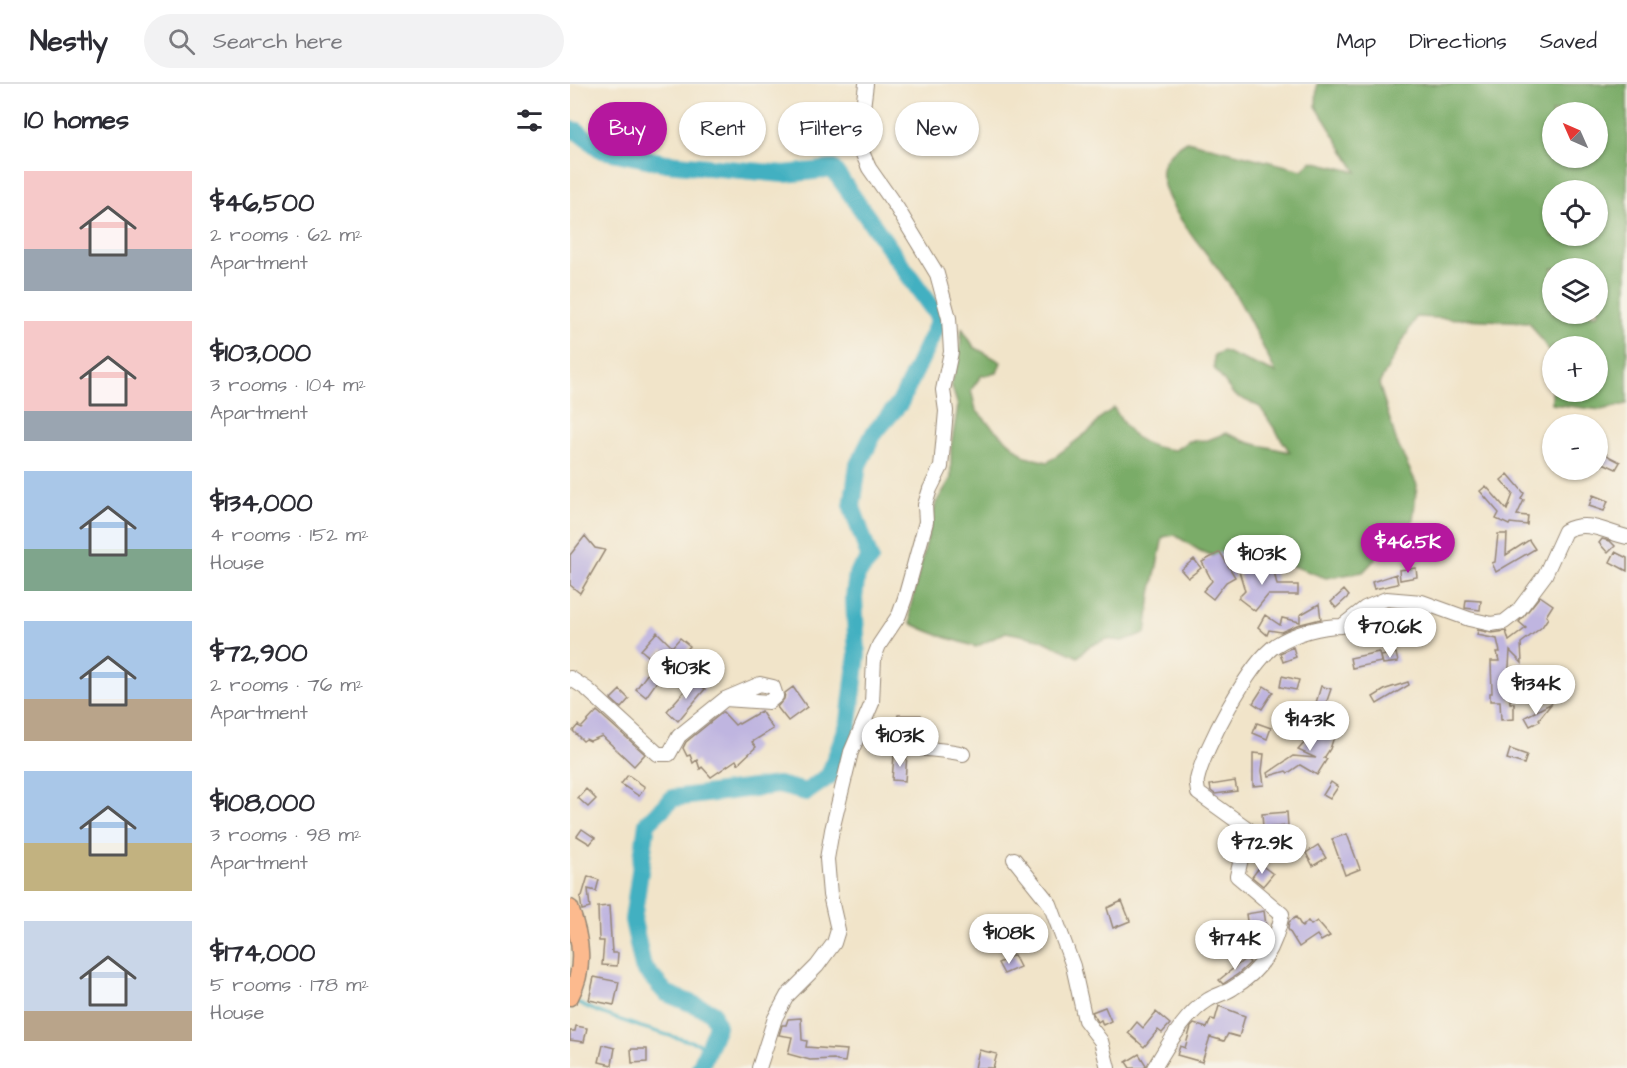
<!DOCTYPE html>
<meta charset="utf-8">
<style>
body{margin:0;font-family:"Architects Daughter",sans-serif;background:#f2f2f3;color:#2b2b33;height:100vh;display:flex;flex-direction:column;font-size:22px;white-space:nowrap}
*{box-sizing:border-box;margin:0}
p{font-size:20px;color:#7c7c81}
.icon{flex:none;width:33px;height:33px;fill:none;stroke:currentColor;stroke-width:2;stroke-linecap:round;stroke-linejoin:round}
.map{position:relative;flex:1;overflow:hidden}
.drawer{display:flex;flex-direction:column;background:#fff;width:570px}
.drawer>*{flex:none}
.banner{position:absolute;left:18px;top:18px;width:570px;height:54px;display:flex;gap:12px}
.needle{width:39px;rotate:315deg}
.controls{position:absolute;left:972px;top:18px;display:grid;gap:12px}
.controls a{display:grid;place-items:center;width:66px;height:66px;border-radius:50%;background:#fff;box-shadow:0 2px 4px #0004;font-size:30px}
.price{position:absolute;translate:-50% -51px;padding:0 14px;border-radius:21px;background:#fff;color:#222;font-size:20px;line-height:39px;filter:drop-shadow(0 2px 3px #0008)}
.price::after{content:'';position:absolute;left:50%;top:36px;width:18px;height:14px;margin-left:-9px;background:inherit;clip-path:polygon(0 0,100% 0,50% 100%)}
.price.current{background:#b5179e;color:#fff}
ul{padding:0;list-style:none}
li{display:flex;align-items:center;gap:18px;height:150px;padding:0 24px}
li span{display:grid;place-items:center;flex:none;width:168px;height:120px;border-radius:0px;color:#555}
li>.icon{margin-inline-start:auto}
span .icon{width:72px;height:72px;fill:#fffc;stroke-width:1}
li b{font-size:26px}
h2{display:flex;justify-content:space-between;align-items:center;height:72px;padding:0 24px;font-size:26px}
.tag{padding:0 21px;border-radius:27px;background:#fff;box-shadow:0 2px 4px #0004;font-size:21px;line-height:54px}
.tag.current{background:#b5179e;color:#fff}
header{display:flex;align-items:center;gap:36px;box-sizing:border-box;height:84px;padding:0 30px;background:#fff;border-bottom:2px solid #e1e1e2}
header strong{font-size:28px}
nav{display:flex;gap:33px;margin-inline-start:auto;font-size:21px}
.search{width:420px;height:54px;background:#f2f2f3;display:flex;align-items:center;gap:15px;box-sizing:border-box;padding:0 21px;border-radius:33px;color:#7c7c81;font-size:22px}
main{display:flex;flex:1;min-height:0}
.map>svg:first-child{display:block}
</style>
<header>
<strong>Nestly</strong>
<div class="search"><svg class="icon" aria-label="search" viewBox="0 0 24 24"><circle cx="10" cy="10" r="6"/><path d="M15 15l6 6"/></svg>Search here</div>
<nav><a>Map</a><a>Directions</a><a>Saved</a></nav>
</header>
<main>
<section class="drawer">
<h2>10 homes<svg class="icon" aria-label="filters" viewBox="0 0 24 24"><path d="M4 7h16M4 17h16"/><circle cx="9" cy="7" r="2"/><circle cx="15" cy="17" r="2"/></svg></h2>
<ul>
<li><span style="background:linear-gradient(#f6c9c9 65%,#9aa5b1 0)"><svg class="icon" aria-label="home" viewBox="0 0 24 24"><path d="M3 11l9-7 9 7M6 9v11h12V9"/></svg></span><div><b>$46,500</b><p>2 rooms · 62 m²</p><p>Apartment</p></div></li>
<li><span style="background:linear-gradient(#f6c9c9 75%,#9aa5b1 0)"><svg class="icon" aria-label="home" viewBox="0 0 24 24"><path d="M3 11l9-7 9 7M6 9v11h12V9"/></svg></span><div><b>$103,000</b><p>3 rooms · 104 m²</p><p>Apartment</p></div></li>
<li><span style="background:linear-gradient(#a9c7e8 65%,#7fa58c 0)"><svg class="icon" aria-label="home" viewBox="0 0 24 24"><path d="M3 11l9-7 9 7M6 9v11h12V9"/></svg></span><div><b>$134,000</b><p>4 rooms · 152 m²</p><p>House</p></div></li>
<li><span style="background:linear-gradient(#a9c7e8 65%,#b9a48a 0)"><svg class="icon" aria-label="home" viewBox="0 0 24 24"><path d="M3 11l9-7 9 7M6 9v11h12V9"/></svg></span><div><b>$72,900</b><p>2 rooms · 76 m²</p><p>Apartment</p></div></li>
<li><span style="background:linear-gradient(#a9c7e8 60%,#c2b280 0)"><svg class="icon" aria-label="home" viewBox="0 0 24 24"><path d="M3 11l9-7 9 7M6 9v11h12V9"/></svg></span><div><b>$108,000</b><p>3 rooms · 98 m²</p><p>Apartment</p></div></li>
<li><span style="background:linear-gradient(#c9d6e8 75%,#b9a48a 0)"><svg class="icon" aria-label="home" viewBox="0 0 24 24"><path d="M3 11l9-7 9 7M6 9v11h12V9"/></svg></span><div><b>$174,000</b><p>5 rooms · 178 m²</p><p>House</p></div></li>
</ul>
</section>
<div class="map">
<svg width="1057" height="984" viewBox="0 0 1057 984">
<rect width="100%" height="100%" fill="#f7f3e8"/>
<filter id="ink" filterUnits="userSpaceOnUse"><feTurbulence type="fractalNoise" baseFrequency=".0167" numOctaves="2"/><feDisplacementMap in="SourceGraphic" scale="12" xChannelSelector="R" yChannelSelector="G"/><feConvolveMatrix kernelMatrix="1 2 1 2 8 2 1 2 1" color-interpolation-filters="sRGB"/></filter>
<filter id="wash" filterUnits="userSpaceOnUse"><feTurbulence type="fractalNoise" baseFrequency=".008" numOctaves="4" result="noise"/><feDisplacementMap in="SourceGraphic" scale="24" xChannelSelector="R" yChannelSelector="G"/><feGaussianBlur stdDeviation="1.35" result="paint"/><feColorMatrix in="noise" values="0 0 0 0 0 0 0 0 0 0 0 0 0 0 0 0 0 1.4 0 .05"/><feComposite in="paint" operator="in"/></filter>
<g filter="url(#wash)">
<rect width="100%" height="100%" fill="#f1e4c9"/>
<path fill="#7aac68" stroke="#5a6b43" stroke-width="1.5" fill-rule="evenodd" d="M747 0H1057V320L1031 326 982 320V271L959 238 846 233 809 300 827 359 847 401 843 436 793 488 756 494 717 480 667 481 630 467 605 451 593 453 581 510 576 549 552 557 536 555 518 563 508 573 470 555 436 548 406 563C384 555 361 551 341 539L340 525 366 419 381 394V363L388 322 381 300 389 275 392 244 404 263 431 278 427 289 411 292 401 306 406 326 423 344 456 373 478 378 523 344 530 334 544 324C560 353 571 363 605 366L619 357 638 356 656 349 680 359 720 368 690 323 664 311 644 284V271L653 267 706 289C691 260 678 230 661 203 640 169 599 133 592 93 589 76 604 65 617 57L732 86 742 77 787 88 746 22ZM982 28H1028V74H982ZM982 106H1028V152H982ZM982 184H1028V230H982ZM982 262H1028V308H982Z"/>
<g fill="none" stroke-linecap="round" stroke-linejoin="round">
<path stroke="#43b0c1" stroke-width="3" d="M2 917C46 936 92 951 139 962"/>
<path stroke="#43b0c1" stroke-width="18" d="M0 46 7 47 32 66 96 79 214 90 263 85 370 235 330 319 304 349 288 381 282 423 300 475 287 490 284 514 287 571 279 638 259 692 236 708 208 701 103 714 77 739 63 836 73 883 96 909 142 928 147 942 130 984"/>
</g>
<g id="blocks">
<path fill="#bfb5e0" d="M1028 363 1040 373 1050 378 1046 385 1033 379 1032 381 1028 377Z
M938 390 954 409 951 415 954 416 947 431 958 432 957 441 940 439 939 441 926 435 929 429 910 407 916 402 937 426 943 410 931 396Z
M1023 411 1038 417 1034 427 1019 422Z
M928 450H937L936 471 959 456 965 465 926 488 922 479 925 478Z
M15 452 25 464 35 466 10 509 0 501V471Z
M1032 455 1040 457 1045 462 1038 469 1029 459Z
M650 468 665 493 656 498 643 515 633 507 642 497 632 478Z
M1045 468 1057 474V487L1040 478Z
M624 475 631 484 618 494 611 486Z
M703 482 707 501H728V511H698L685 527 668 514 675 507 669 487 681 483 682 485Z
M846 484 847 493 830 496 829 486Z
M826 490 828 500 804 505 802 498Z
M774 506 779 512 766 524 761 518Z
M970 512 983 521 976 532 978 534 972 543 951 559 952 579 940 567 938 598H939L940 619H944V635L931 636 930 617H920V609H922L921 577H929L927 568H930L927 555 907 551 908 546 922 549 936 547 939 557 956 544 949 538Z
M896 516 911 517 910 526 895 524Z
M749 520 751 535 727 541 711 548 699 546 697 551 688 543 695 531 710 541 712 534 730 538V531Z
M87 548 102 563 110 554 120 562 107 577 93 565 83 576 71 566Z
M723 563 726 573 713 578 710 569Z
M809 568 811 578 782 584 780 574Z
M826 569 828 578 813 580 811 572Z
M78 589 88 596 76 613 66 605Z
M712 592 729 596 726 606 710 603Z
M124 596 135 605 108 637 97 627Z
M838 598 839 601 807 620 803 613 816 605Z
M694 602 703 608 692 625 683 619Z
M751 602 761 605 749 640 725 632 728 623 743 629Z
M223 603 237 623 218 637 207 623 214 615 215 609Z
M50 606 59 615 51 624 41 615Z
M982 619 969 635 970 637 960 642 955 633Z
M27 627 75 670 64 682 32 652 20 657 16 655 13 657 3 647 8 641 11 644Z
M191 627 203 645 182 658 186 663 168 680 166 676 141 693 132 683 130 685 127 676 123 679 120 671 117 672 113 664 116 658 153 628 165 641 168 639 169 640Z
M328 631H351L350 652 323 648Z
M687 639 701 644 697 655 683 649Z
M742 639 766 647 760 665 754 674 757 675 747 691 730 681 718 689 716 687 699 692 698 689 723 672 746 674 728 666 736 657Z
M940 665 957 671 954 680 937 675Z
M683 669 694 670 692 687 694 701 683 702Z
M329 670 337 671 335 697 322 696 324 671Z
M58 691 75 703 69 712 51 700Z
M665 697 667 707 645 710 641 707 640 701Z
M761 698 768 703 760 715 753 711Z
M16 705 26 715 18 723 8 714Z
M717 728 718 742 693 744 692 730Z
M12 745 25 754 20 760 7 752Z
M777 750 790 785 775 791 762 755Z
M748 761 756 774 743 782 736 769Z
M691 781 703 790 693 802 682 793Z
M18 792 29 796 26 807 18 805 20 824 12 826 10 813 12 812Z
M552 817 560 837 543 844 537 824Z
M39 822 42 869H48L47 882 32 881 34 857H29L28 823Z
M694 827 697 848 679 851 676 830Z
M726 833 732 843 738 837 741 841 747 837 760 852 751 857 747 851 729 863 718 845 719 838Z
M444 871 450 883 434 890 428 879Z
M675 875 678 876 680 879 668 890 653 900 649 896Z
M24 893 49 898 44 921 19 916Z
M649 922 675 932 669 953 658 950 654 957 640 953 632 978 607 971 610 962 615 964 621 943 624 940 637 944 641 935 645 936Z
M535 923 541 937 533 941 531 936 528 938 522 928Z
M586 928 600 940 592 949 588 946 574 963 558 949 567 938 573 944Z
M231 934 232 956 237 957 236 963 277 966 275 978 267 977 264 975 240 976 218 970 222 953 209 951 212 941H216L218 935Z
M6 942 17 944 14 958 0 956V947H5Z
M33 961 45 964 42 981 29 978Z
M61 965H77V978L62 979Z
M409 966 427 970 423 984H405Z
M569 970 576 981 575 984H560L556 978Z"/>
</g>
</g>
<g filter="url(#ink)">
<use href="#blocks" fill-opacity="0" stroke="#968774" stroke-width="1.5"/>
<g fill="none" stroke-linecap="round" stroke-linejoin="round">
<defs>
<path id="minor" d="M0 594 17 605 88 670H99L109 652 155 615 190 600 203 603 206 612 199 618 155 615
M295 639C303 645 313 655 322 658 345 667 370 664 393 670
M444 775 480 820 503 882 515 936 531 957 538 984
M189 984 205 934 217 912 247 882 264 859 268 846 260 811 257 775 262 746 281 668 302 619 304 574 309 561 329 531 335 514 356 438 355 421 360 405 371 383 376 327 373 306 381 268 379 234 367 190 327 124 299 84 292 68 290 48 296 0
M584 984C599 960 614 931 638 916 646 911 656 909 663 904 693 886 705 863 712 830L667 792 678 745 628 709C628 705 626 700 627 696 634 664 679 579 706 561 725 549 751 542 772 542L795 524 816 515 852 518 899 535 921 540 934 538 948 527 975 491 995 447C1016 435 1036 448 1057 453"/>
<path id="major" d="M0 824C11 854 16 884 0 913"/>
</defs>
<use href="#minor" stroke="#968774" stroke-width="16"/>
<use href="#major" stroke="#968774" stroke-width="19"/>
<use href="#minor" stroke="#fff" stroke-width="14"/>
<use href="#major" stroke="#fcba8e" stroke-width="16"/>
</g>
</g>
</svg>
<div class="controls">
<a><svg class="needle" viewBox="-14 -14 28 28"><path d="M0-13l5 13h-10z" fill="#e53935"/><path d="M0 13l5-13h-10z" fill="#7c7c81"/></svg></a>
<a><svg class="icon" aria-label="locate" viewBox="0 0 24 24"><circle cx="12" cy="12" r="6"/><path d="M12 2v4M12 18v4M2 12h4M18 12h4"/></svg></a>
<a><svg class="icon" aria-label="layers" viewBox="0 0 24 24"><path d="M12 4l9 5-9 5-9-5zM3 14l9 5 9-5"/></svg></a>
<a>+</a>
<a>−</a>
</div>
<b class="price current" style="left:838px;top:490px">$46.5K</b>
<b class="price" style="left:692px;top:502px">$103K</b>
<b class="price" style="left:820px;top:575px">$70.6K</b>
<b class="price" style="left:116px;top:616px">$103K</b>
<b class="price" style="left:966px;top:632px">$134K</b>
<b class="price" style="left:740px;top:668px">$143K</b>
<b class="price" style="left:330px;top:684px">$103K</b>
<b class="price" style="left:692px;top:791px">$72.9K</b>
<b class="price" style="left:439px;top:881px">$108K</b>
<b class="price" style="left:665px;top:887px">$174K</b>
<div class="banner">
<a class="tag current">Buy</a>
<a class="tag">Rent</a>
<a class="tag">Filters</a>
<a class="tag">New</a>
</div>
</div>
</main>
